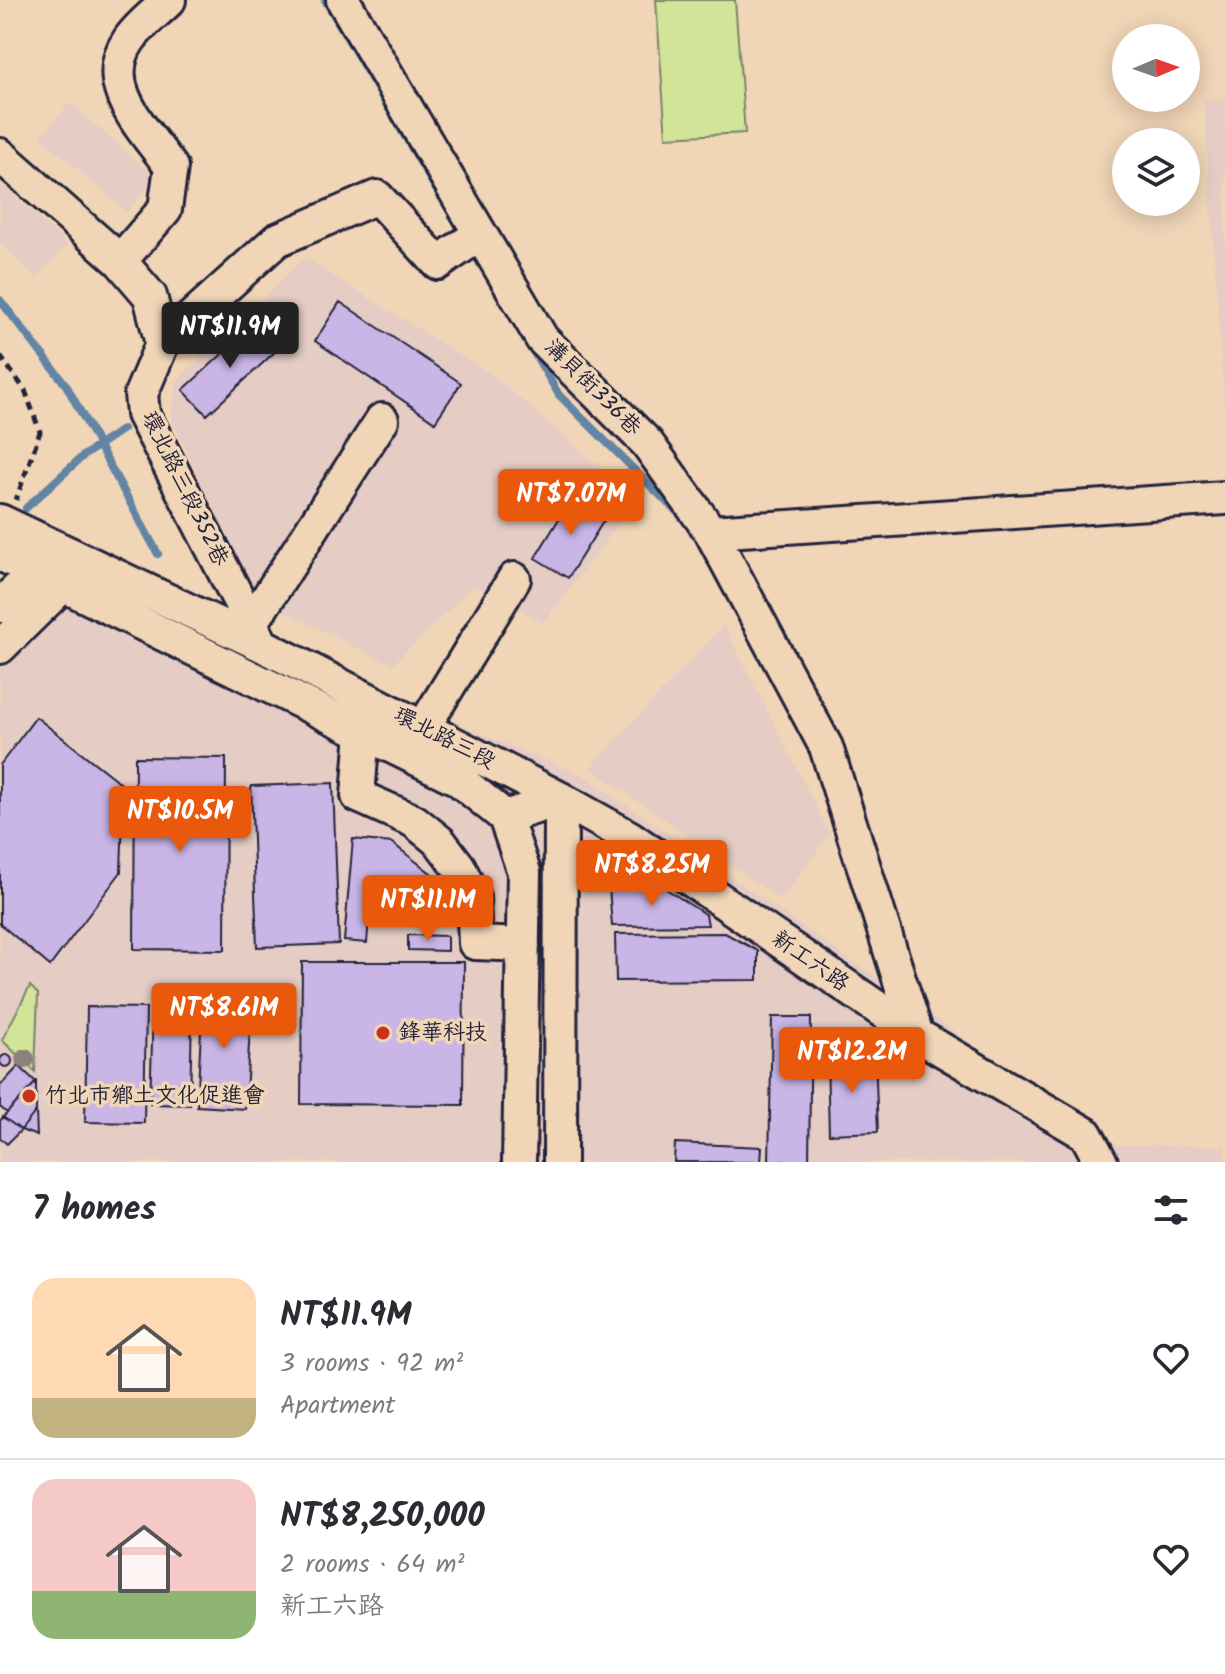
<!DOCTYPE html>
<meta charset="utf-8">
<style>
body{margin:0;font-family:Kalam,"LXGW WenKai TC",sans-serif;background:#f2f2f3;color:#2b2b33;height:100vh;display:flex;flex-direction:column;font-size:30px;white-space:nowrap}
*{box-sizing:border-box;margin:0}
p{font-size:26px;color:#7c7c81}
.icon{flex:none;width:44px;height:44px;fill:none;stroke:currentColor;stroke-width:2;stroke-linecap:round;stroke-linejoin:round}
.map{position:relative;height:1162px;overflow:hidden}
.side{display:flex;flex-direction:column;background:#fff;flex:1}
.side>*{flex:none}
.needle{width:52px;rotate:88deg}
.fabs{position:absolute;left:1112px;top:24px;display:grid;gap:16px}
.fabs a{display:grid;place-items:center;width:88px;height:88px;border-radius:50%;background:#fff;box-shadow:0 4px 20px #0003;font-size:40px}
.price{position:absolute;translate:-50% -68px;padding:0 18px;border-radius:8px;background:#ea580c;color:#fff;font-size:26px;line-height:52px;filter:drop-shadow(0 2px 4px #0008)}
.price::after{content:'';position:absolute;left:50%;top:48px;width:24px;height:18px;margin-left:-12px;background:inherit;clip-path:polygon(0 0,100% 0,50% 100%)}
.price.selected{background:#222;color:#fff}
ul{padding:0;list-style:none}
li{display:flex;align-items:center;gap:24px;height:200px;padding:0 32px}
li+li{border-top:2px solid #e1e1e2}
li span{display:grid;place-items:center;flex:none;width:224px;height:160px;border-radius:24px;color:#555}
li>.icon{margin-inline-start:auto}
span .icon{width:96px;height:96px;fill:#fffc;stroke-width:1}
li b{font-size:34px}
h2{display:flex;justify-content:space-between;align-items:center;height:96px;padding:0 32px;font-size:34px}
.map>svg:first-child{display:block}
</style>
<div class="map">
<svg width="1225" height="1162" viewBox="0 0 1225 1162">
<rect width="100%" height="100%" fill="#f0d5b7"/>
<filter id="ink" filterUnits="userSpaceOnUse"><feTurbulence type="fractalNoise" baseFrequency=".0125" numOctaves="2"/><feDisplacementMap in="SourceGraphic" scale="16" xChannelSelector="R" yChannelSelector="G"/><feConvolveMatrix kernelMatrix="1 2 1 2 8 2 1 2 1" color-interpolation-filters="sRGB"/></filter>
<g filter="url(#ink)">
<path fill="#e5ccc5" d="M1225 99V413L1204 100Z
M70 103 156 178 127 212 41 137Z
M0 183 68 245 37 278 0 244Z
M305 258 492 375 638 499 543 623 474 585 392 665 254 597 171 417 177 381Z
M65 565 583 775 1119 1145 1225 1146V1162H0V627Z
M724 625 830 834 781 900 590 768Z"/>
<path fill="#d1e498" stroke="#7a836a" stroke-width="2" d="M656 0H735L745 133 666 137Z
M30 986 38 994 35 1072 2 1040Z"/>
<g fill="none" stroke-linecap="round" stroke-linejoin="round">
<path stroke="#6284a5" stroke-width="8" d="M325 0 440 196
M0 300 66 385 158 554
M530 346 559 395 685 520
M26 508 83 456 123 429"/>
</g>
<path fill="#cab6e6" stroke="#22223b" stroke-width="2" d="M340 302 461 383 435 422 315 341Z
M254 325 277 350 207 415 183 390Z
M573 496 606 517 568 578 535 558Z
M36 717 124 786 121 872 50 966 0 924V765Z
M135 757 226 758 225 950 134 949Z
M333 783 339 944 257 947 251 786Z
M353 839 392 843 432 874 464 916 370 907 367 943 344 941Z
M660 885 706 915 708 925 612 926 609 887Z
M725 933 758 951V980L616 981 615 934Z
M408 935 447 936V951L408 950Z
M302 962H464L463 1105 301 1104Z
M203 993 252 996 245 1109 197 1106Z
M87 1007 146 1008 144 1123 85 1122Z
M153 1010 192 1011 190 1105 150 1104Z
M772 1017H811L809 1162 769 1161Z
M0 1061a6 6 0 1 1 12 0a6 6 0 1 1-12 0Z
M875 1055 878 1132 829 1134 827 1057Z
M19 1066 36 1082 7 1113 0 1107V1086Z
M36 1082V1111L21 1130 3 1117Z
M36 1111 37 1136 21 1130Z
M3 1117 21 1130 7 1144 0 1138V1121Z
M675 1143 762 1147 761 1162H674Z"/>
<g fill="none" stroke-linecap="round" stroke-linejoin="round">
<defs>
<path id="minor" d="M343 0 542 339 647 443 711 532 826 747 917 1035
M0 155 120 261 150 296 162 344 141 394 143 414 262 645
M120 261 165 209 171 167C145 130 97 86 129 40 139 25 156 13 169 0
M162 344 277 240 377 197 438 263 480 234
M0 521 262 645 561 799 560 1162
M711 532 1225 498
M0 554 458 779 505 817 524 872 519 1162
M0 606 36 571 42 553
M251 624 382 420
M0 647 64 584 69 566
M423 728 514 579
M363 732 358 796 414 821 440 842 459 867 473 897 475 943 523 945
M505 817 561 799 629 837 917 1035 1086 1134 1101 1162"/>
</defs>
<use href="#minor" stroke="#22223b" stroke-width="38"/>
<path stroke="#22223b" stroke-width="5" stroke-dasharray="8 6" stroke-linecap="butt" d="M0 356 25 390 40 432 16 500"/>
<use href="#minor" stroke="#f0d5b7" stroke-width="32"/>
</g>
<circle fill="#8d827a" cx="25" cy="1059" r="10"/>
</g>
<g fill="#c8321e" stroke="#f0d5b7" stroke-width="3">
<circle cx="383" cy="1033" r="8"/>
<circle cx="29" cy="1096" r="8"/>
</g>
<g text-anchor="middle" dominant-baseline="central" stroke-width="7" stroke-linejoin="round" paint-order="stroke">
<g font-size="22" fill="#22223b" stroke="#f0d5b7">
<text transform="translate(592 388) rotate(45)">溝貝街336巷</text>
<text transform="translate(184 489) rotate(64)">環北路三段352巷</text>
<text transform="translate(444 739) rotate(27)">環北路三段</text>
<text transform="translate(810 962) rotate(35)">新工六路</text>
</g>
<g font-size="22" fill="#22223b" stroke="#f0d5b7" text-anchor="start">
<text x="399" y="1033">鋒華科技</text>
<text x="45" y="1096">竹北市鄉土文化促進會</text>
</g>
</g>
</svg>
<div class="fabs">
<a><svg class="needle" viewBox="-14 -14 28 28"><path d="M0-13l5 13h-10z" fill="#e53935"/><path d="M0 13l5-13h-10z" fill="#7c7c81"/></svg></a>
<a><svg class="icon" aria-label="layers" viewBox="0 0 24 24"><path d="M12 4l9 5-9 5-9-5zM3 14l9 5 9-5"/></svg></a>
</div>
<b class="price selected" style="left:230px;top:370px">NT$11.9M</b>
<b class="price" style="left:571px;top:537px">NT$7.07M</b>
<b class="price" style="left:180px;top:854px">NT$10.5M</b>
<b class="price" style="left:652px;top:908px">NT$8.25M</b>
<b class="price" style="left:428px;top:943px">NT$11.1M</b>
<b class="price" style="left:224px;top:1051px">NT$8.61M</b>
<b class="price" style="left:852px;top:1095px">NT$12.2M</b>
</div>
<section class="side">
<h2>7 homes<svg class="icon" aria-label="filters" viewBox="0 0 24 24"><path d="M4 7h16M4 17h16"/><circle cx="9" cy="7" r="2"/><circle cx="15" cy="17" r="2"/></svg></h2>
<ul>
<li><span style="background:linear-gradient(#ffd9b3 75%,#c2b280 0)"><svg class="icon" aria-label="home" viewBox="0 0 24 24"><path d="M3 11l9-7 9 7M6 9v11h12V9"/></svg></span><div><b>NT$11.9M</b><p>3 rooms · 92 m²</p><p>Apartment</p></div><svg class="icon" aria-label="heart" viewBox="0 0 24 24"><path d="M12 20l-8-8c-3-5 5-10 8-4 3-6 11-1 8 4z"/></svg></li>
<li><span style="background:linear-gradient(#f6c9c9 70%,#8fb573 0)"><svg class="icon" aria-label="home" viewBox="0 0 24 24"><path d="M3 11l9-7 9 7M6 9v11h12V9"/></svg></span><div><b>NT$8,250,000</b><p>2 rooms · 64 m²</p><p>新工六路</p></div><svg class="icon" aria-label="heart" viewBox="0 0 24 24"><path d="M12 20l-8-8c-3-5 5-10 8-4 3-6 11-1 8 4z"/></svg></li>
</ul>
</section>
